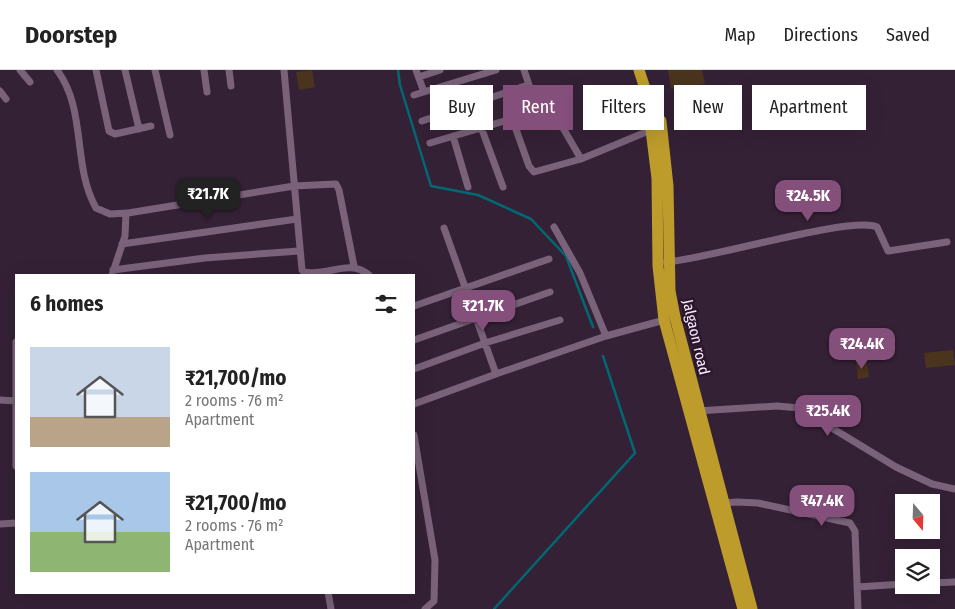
<!DOCTYPE html>
<meta charset="utf-8">
<style>
body{margin:0;font-family:"Fira Sans Condensed",sans-serif;background:#f2f2f2;color:#222;height:100vh;display:flex;flex-direction:column;font-size:19px;white-space:nowrap}
*{box-sizing:border-box;margin:0}
p{font-size:16px;color:#767676}
.icon{flex:none;width:28px;height:28px;fill:none;stroke:currentColor;stroke-width:2;stroke-linecap:round;stroke-linejoin:round}
.map{position:relative;flex:1;overflow:hidden}
.details{position:absolute;left:15px;top:204px;width:400px;height:320px;display:flex;flex-direction:column;background:#fff;border-radius:0px;box-shadow:0 5px 20px #0002}
.details>*{flex:none}
.guide{position:absolute;left:430px;top:15px;width:450px;height:45px;display:flex;gap:10px}
.needle{width:32px;rotate:161deg}
.controls{position:absolute;left:895px;top:424px;display:grid;gap:10px}
.controls a{display:grid;place-items:center;width:45px;height:45px;border-radius:0px;background:#fff;box-shadow:0 5px 20px #0002;font-size:25px}
.price{position:absolute;translate:-50% -42px;padding:0 11px;border-radius:10px;background:#844f7a;color:#fff;font-size:16px;line-height:32px;filter:drop-shadow(0 1px 2px #0008)}
.price::after{content:'';position:absolute;left:50%;top:30px;width:15px;height:11px;margin-left:-8px;background:inherit;clip-path:polygon(0 0,100% 0,50% 100%)}
.price.active{background:#222;color:#fff}
ul{padding:0;list-style:none}
li{display:flex;align-items:center;gap:15px;height:125px;padding:0 15px}
li span{display:grid;place-items:center;flex:none;width:140px;height:100px;border-radius:0px;color:#555}
li>.icon{margin-inline-start:auto}
span .icon{width:60px;height:60px;fill:#fffc;stroke-width:1}
li b{font-size:21px}
h2{display:flex;justify-content:space-between;align-items:center;height:60px;padding:0 15px;font-size:21px}
.tag{padding:0 18px;border-radius:0px;background:#fff;box-shadow:0 5px 20px #0002;font-size:18px;line-height:45px}
.tag.active{background:#844f7a;color:#fff}
header{display:flex;align-items:center;gap:30px;box-sizing:border-box;height:70px;padding:0 25px;background:#fff;border-bottom:1px solid #e0e0e0}
header strong{font-size:24px}
nav{display:flex;gap:28px;margin-inline-start:auto;font-size:18px}
.map>svg:first-child{display:block}
</style>
<header>
<strong>Doorstep</strong>
<nav><a>Map</a><a>Directions</a><a>Saved</a></nav>
</header>
<div class="map">
<svg width="955" height="539" viewBox="0 0 955 539">
<rect width="100%" height="100%" fill="#352136"/>
<g fill="none" stroke-linecap="round" stroke-linejoin="round">
<path stroke="#016973" stroke-width="2.5" d="M398 0 400 15 431 116 478 125 531 149 566 186 593 257
M494 539 635 383 603 286"/>
</g>
<path fill="#4b341e" d="M312 0 315 17 299 20 296 2Z
M668 0H702L705 14 671 19Z
M953 280 955 295 926 298 924 283Z
M867 291 869 307 858 309 856 292Z"/>
<g fill="none" stroke-linecap="round" stroke-linejoin="round">
<path stroke="#79627a" stroke-width="7" d="M20 0 30 12
M57 0C87 40 72 96 96 138L110 144 128 143 294 116 336 114 339 120 354 196
M96 0 109 61 115 64 151 56
M125 0 139 59
M155 0 170 65
M204 0 207 22
M229 0 231 16
M284 0 302 200 304 202C328 207 349 188 369 205
M416 0 424 22
M524 0 533 27
M419 7 440 0
M0 21 6 29
M414 25 496 0
M512 48 529 96 534 102 581 89 651 60
M422 51 528 15
M481 57 503 117
M453 66 468 117
M430 73 545 39 556 46 581 89
M554 157 580 203 606 266
M444 158 496 304 606 266 668 249
M122 174 297 149
M666 192C705 190 852 145 877 157L888 181 947 172
M113 200 205 188 299 181
M112 205 125 166 126 143
M414 236 549 189
M414 270 550 222
M16 272V396
M414 299 485 273 560 250
M0 330 16 331
M414 334 496 304
M697 341 777 336 799 338 896 397 932 414 955 419
M414 365 435 490 434 531 425 539
M723 433 737 432 758 433 850 453 855 461 858 539
M0 454 16 453
M931 513 955 512
M857 517 904 514
M328 522 331 539"/>
<path stroke="#be9c2c" stroke-width="11" d="M639 0 652 40 661 51 668 116 670 221 675 247 752 539
M652 40 651 60 657 108 658 196 664 250 743 539"/>
</g>
<g text-anchor="middle" dominant-baseline="central" stroke-width="5" stroke-linejoin="round" paint-order="stroke">
<g font-size="15" fill="#faedfb" stroke="#2b172c">
<text transform="translate(696 267) rotate(77)">Jalgaon road</text>
</g>
</g>
</svg>
<div class="controls">
<a><svg class="needle" viewBox="-14 -14 28 28"><path d="M0-13l5 13h-10z" fill="#e53935"/><path d="M0 13l5-13h-10z" fill="#767676"/></svg></a>
<a><svg class="icon" aria-label="layers" viewBox="0 0 24 24"><path d="M12 4l9 5-9 5-9-5zM3 14l9 5 9-5"/></svg></a>
</div>
<b class="price active" style="left:208px;top:150px">₹21.7K</b>
<b class="price" style="left:808px;top:152px">₹24.5K</b>
<b class="price" style="left:483px;top:262px">₹21.7K</b>
<b class="price" style="left:862px;top:300px">₹24.4K</b>
<b class="price" style="left:828px;top:367px">₹25.4K</b>
<b class="price" style="left:822px;top:457px">₹47.4K</b>
<div class="guide">
<a class="tag">Buy</a>
<a class="tag active">Rent</a>
<a class="tag">Filters</a>
<a class="tag">New</a>
<a class="tag">Apartment</a>
</div>
<section class="details">
<h2>6 homes<svg class="icon" aria-label="filters" viewBox="0 0 24 24"><path d="M4 7h16M4 17h16"/><circle cx="9" cy="7" r="2"/><circle cx="15" cy="17" r="2"/></svg></h2>
<ul>
<li><span style="background:linear-gradient(#c9d6e8 70%,#b9a48a 0)"><svg class="icon" aria-label="home" viewBox="0 0 24 24"><path d="M3 11l9-7 9 7M6 9v11h12V9"/></svg></span><div><b>₹21,700/mo</b><p>2 rooms · 76 m²</p><p>Apartment</p></div></li>
<li><span style="background:linear-gradient(#a9c7e8 60%,#8fb573 0)"><svg class="icon" aria-label="home" viewBox="0 0 24 24"><path d="M3 11l9-7 9 7M6 9v11h12V9"/></svg></span><div><b>₹21,700/mo</b><p>2 rooms · 76 m²</p><p>Apartment</p></div></li>
</ul>
</section>
</div>
